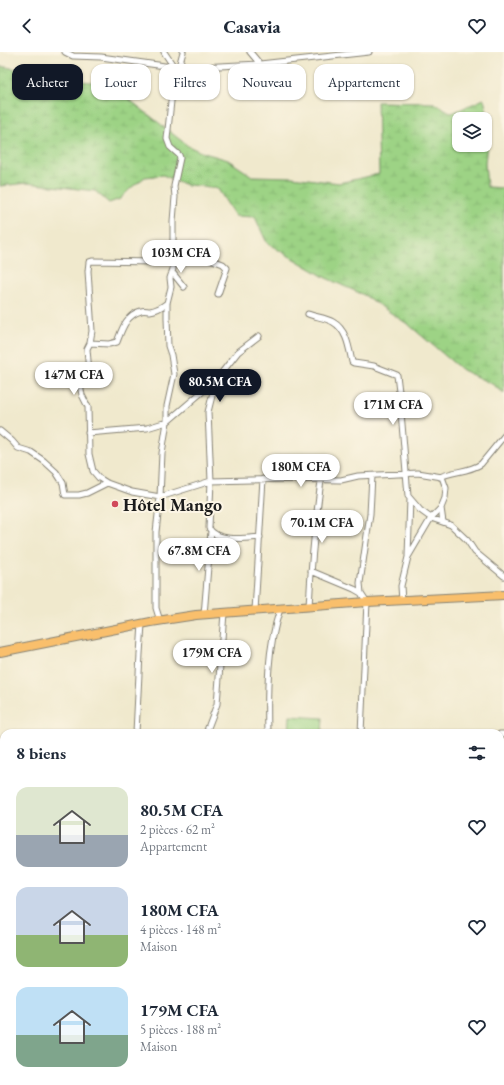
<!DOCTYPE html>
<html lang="fr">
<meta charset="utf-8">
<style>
body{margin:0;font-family:"EB Garamond",serif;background:#f2f2f3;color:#1f2937;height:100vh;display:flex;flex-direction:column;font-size:15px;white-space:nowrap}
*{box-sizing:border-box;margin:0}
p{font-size:13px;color:#747a83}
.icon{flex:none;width:22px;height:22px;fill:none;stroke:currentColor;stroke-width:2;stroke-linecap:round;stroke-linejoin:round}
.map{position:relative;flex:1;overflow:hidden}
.sheet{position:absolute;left:0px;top:677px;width:504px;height:356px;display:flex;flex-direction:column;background:#fff;border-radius:12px 12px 0 0;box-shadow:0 1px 3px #0004}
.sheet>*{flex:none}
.top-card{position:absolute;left:12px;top:12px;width:480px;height:36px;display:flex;gap:8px}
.controls{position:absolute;left:452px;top:60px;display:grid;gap:8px}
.controls a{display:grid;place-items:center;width:40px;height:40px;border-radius:8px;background:#fff;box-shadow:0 1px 3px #0004;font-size:20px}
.price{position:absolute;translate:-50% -34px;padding:0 9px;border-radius:14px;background:#fff;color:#222;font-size:13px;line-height:26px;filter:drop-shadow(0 1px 2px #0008)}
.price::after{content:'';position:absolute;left:50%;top:24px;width:12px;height:9px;margin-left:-6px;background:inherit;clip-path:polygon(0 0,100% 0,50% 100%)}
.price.current{background:#111827;color:#fff}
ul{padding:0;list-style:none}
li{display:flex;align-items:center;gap:12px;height:100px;padding:0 16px}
li span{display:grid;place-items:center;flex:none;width:112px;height:80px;border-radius:12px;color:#555}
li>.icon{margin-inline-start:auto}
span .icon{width:48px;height:48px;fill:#fffc;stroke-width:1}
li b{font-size:17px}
h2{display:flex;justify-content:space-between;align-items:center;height:48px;padding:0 16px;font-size:17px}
.pill{padding:0 14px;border-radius:12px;background:#fff;box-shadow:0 1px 3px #0004;font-size:14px;line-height:36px}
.pill.current{background:#111827;color:#fff}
header{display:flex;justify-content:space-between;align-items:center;height:52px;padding:0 16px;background:#fff;font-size:18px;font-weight:800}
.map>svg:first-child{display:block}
</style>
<header><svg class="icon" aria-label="back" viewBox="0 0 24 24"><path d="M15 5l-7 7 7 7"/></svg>Casavia<svg class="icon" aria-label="heart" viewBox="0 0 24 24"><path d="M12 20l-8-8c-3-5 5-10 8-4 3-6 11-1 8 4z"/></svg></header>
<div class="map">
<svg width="504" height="1033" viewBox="0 0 504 1033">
<defs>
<pattern id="wetland-marsh" width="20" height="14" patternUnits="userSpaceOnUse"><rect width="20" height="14" fill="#9dd385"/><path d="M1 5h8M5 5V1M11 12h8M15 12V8" fill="none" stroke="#87b572"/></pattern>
</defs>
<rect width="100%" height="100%" fill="#fcf5e5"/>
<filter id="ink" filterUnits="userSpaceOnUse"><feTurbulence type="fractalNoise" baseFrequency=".025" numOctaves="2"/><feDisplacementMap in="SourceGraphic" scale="8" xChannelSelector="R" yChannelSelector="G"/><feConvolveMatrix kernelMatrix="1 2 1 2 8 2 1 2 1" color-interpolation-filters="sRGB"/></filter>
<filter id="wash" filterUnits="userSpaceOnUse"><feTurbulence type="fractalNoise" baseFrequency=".012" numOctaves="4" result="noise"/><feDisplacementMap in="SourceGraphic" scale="16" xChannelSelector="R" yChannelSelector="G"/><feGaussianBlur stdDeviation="0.9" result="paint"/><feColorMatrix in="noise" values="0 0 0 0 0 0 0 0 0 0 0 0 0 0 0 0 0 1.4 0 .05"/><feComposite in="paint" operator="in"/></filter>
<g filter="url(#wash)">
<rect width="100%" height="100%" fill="#f0e9cd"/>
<path fill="url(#wetland-marsh)" stroke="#5c7850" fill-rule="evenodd" d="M0 15H6L60 27 110 32 188 94 201 100 228 108 252 124 292 125 339 131 379 122 377 50 434 51 452 61 484 47 488 65V84L485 111 487 135 504 136V341L492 332 462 318 409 273 364 243 326 226 267 191 255 165 235 164 218 137 204 134 186 133 163 123 145 125 132 135 120 147 109 151 95 139 27 131 0 134ZM459 67H485V93H459Z"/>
<path fill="#9dd385" stroke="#5c7850" d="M290 664 323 666 322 681H289Z"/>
</g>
<g filter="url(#ink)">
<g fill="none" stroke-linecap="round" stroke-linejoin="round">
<defs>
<path id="street" d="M65 0 73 4 101 5 179 16 260 12 369 0
M164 0 174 15
M250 0 260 12
M172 220 184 235
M167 251C162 255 157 258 150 259 147 259 144 258 141 259 126 263 122 277 117 290L109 292 90 291 87 297 89 320 87 330 80 333 82 343 88 355 89 402 93 419 99 426 107 431 132 440 160 445 211 429 290 427 341 428 358 424 418 421 442 425 446 436 445 446 441 456 431 466 408 505 401 534 402 549
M308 262C316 265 326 266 333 270 347 278 349 296 352 310L354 311 374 314 397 323 400 348 408 444 420 458 431 466 451 473 467 488 475 500 504 524
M259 284 238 300 216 328 208 360 211 429 209 476C217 491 247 486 260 485
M90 291 92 279 88 219 89 210 92 209 155 210 173 206 184 208 207 206 223 212 227 216 218 242
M0 379 12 389 18 396 31 400 44 409 56 420 63 431 65 443H79L87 441 107 431
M88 381 147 376 167 370 216 328
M440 425C453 419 469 420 481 412L504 384
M441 456 443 470
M408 504 410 447
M311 519 354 537 361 541 367 550 361 681
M361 541 360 531 370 462 372 424
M309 555C311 513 315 471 321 429
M255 559 263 427
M204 563 211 479
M160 569 156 556V480L160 445 162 401 167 370V354L174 322 171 303 168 294 167 266V251L171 235 170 226 173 217V169L175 145 174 134 180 106 179 103 170 95 167 87 172 40 183 0
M136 681 140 602 142 572
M206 681 217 652 224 561
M268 681C267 640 267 596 280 557
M500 682H504
M500 791H504
M500 938H504
M500 1006 504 1001
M336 1029 341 1033
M469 1029V1033
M95 1033 97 1029
M300 1033 301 1029
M476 1033 480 1029"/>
<path id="primary" d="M0 600 151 570 196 563 367 550 504 543"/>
</defs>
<use href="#street" stroke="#868274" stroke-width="7"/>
<use href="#primary" stroke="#868274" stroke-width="10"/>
<use href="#street" stroke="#fff" stroke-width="5"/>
<use href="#primary" stroke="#f9bf6c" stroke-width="8"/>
</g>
</g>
<circle fill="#d1495b" stroke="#fcf5e5" stroke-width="1.5" cx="115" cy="452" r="4"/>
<g text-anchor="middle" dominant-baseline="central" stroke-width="4" stroke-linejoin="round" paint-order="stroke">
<g font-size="18" font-weight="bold" fill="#1c1c1c" stroke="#fcf5e5" text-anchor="start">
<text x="123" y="452">Hôtel Mango</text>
</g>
</g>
</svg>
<div class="controls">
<a><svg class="icon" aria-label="layers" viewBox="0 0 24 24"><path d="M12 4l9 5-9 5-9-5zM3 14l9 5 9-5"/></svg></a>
</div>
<b class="price" style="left:181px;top:222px">103M CFA</b>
<b class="price" style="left:74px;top:344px">147M CFA</b>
<b class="price current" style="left:220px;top:351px">80.5M CFA</b>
<b class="price" style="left:393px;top:374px">171M CFA</b>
<b class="price" style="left:301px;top:436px">180M CFA</b>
<b class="price" style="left:322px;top:492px">70.1M CFA</b>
<b class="price" style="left:199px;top:520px">67.8M CFA</b>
<b class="price" style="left:212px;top:622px">179M CFA</b>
<div class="top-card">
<a class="pill current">Acheter</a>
<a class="pill">Louer</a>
<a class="pill">Filtres</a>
<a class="pill">Nouveau</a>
<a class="pill">Appartement</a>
</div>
<section class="sheet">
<h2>8 biens<svg class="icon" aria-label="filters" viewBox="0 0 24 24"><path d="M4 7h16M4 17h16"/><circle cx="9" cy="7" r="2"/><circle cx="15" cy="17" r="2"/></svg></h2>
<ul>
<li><span style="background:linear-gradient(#dfe7d0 60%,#9aa5b1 0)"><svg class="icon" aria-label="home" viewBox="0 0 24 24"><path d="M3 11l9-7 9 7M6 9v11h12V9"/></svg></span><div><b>80.5M CFA</b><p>2 pièces · 62 m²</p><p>Appartement</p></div><svg class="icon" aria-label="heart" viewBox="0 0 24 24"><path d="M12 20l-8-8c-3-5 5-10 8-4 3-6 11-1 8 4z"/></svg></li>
<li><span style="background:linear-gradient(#c9d6e8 60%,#8fb573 0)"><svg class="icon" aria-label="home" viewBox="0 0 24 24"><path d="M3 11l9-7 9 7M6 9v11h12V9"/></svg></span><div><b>180M CFA</b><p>4 pièces · 148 m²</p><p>Maison</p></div><svg class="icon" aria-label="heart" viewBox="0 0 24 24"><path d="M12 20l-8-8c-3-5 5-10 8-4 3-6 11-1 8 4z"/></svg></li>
<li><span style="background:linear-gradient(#bfe0f5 60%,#7fa58c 0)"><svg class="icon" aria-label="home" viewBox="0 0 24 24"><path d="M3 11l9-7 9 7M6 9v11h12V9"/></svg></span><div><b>179M CFA</b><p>5 pièces · 188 m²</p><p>Maison</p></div><svg class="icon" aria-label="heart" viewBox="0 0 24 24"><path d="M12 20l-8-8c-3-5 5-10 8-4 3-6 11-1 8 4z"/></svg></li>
</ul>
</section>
</div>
